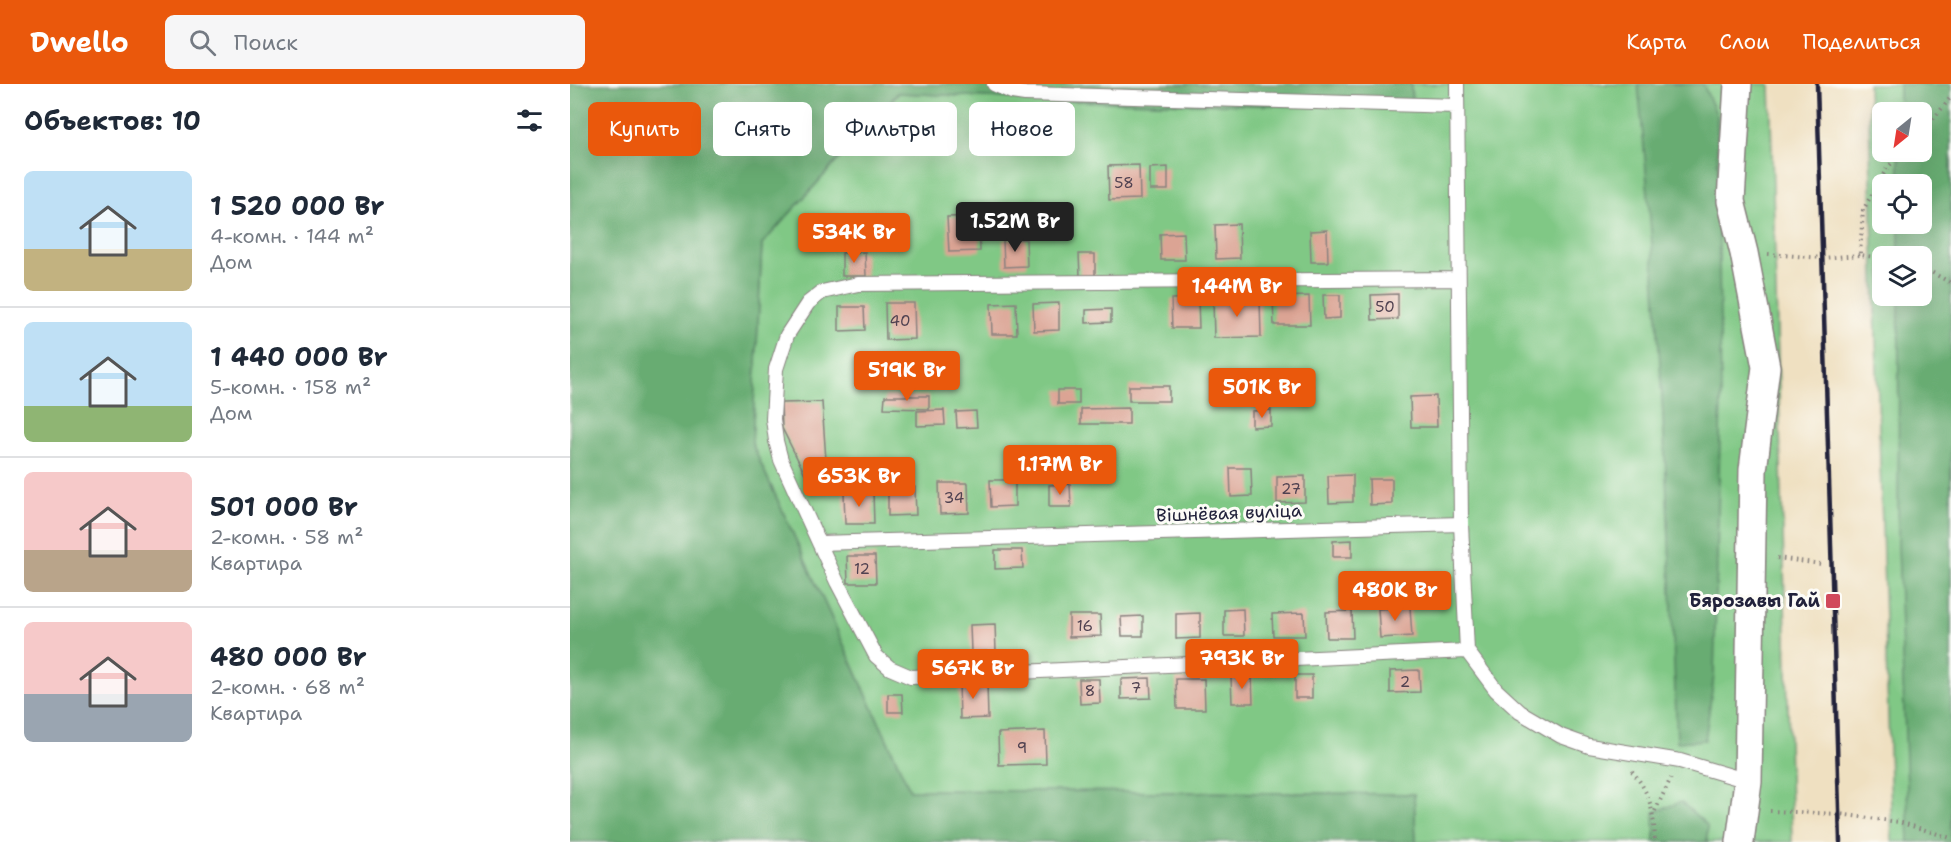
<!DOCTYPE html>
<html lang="ru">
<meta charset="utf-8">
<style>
body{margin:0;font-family:"Shantell Sans",sans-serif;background:#f6f6f7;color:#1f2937;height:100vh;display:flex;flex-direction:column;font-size:22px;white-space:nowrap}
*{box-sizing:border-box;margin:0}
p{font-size:20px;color:#747a83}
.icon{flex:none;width:33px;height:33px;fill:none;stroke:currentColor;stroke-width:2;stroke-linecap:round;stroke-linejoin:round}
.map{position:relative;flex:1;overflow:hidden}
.sheet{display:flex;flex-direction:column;background:#fff;width:570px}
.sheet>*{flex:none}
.hud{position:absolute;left:18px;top:18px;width:570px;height:54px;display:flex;gap:12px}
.needle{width:39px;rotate:210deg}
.controls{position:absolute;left:1302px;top:18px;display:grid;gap:12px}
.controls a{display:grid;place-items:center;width:60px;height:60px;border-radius:9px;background:#fff;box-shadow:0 6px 24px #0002;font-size:30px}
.price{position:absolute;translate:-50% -51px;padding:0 14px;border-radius:6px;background:#ea580c;color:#fff;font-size:20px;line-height:39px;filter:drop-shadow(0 2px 3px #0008)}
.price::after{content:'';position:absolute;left:50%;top:36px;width:18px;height:14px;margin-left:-9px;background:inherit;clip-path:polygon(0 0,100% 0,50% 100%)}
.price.active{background:#222;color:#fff}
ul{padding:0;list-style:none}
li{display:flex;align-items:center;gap:18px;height:150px;padding:0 24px}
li+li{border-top:2px solid #e0e1e3}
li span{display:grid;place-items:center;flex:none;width:168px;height:120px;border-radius:9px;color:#555}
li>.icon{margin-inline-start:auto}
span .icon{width:72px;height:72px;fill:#fffc;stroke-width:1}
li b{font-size:26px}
h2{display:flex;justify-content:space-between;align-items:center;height:72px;padding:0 24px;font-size:26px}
.chip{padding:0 21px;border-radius:9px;background:#fff;box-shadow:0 6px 24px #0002;font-size:21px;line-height:54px}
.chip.active{background:#ea580c;color:#fff}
header{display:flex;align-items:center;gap:36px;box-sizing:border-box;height:84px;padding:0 30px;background:#ea580c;color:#fff}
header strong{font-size:28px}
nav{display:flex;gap:33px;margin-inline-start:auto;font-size:21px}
.search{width:420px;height:54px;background:#f6f6f7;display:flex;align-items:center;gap:15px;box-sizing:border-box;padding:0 21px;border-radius:9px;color:#747a83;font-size:22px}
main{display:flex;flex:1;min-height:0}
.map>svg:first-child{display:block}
</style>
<header>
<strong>Dwello</strong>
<div class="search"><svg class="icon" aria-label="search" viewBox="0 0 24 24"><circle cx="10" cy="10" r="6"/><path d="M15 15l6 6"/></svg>Поиск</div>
<nav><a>Карта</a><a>Слои</a><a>Поделиться</a></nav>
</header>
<main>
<section class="sheet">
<h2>Объектов: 10<svg class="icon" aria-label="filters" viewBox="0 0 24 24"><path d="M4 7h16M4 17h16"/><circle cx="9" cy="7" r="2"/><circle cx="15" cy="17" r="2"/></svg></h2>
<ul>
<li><span style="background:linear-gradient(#bfe0f5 65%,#c2b280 0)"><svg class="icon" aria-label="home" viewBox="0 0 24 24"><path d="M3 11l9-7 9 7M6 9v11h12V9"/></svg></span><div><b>1 520 000 Br</b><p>4-комн. · 144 m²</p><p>Дом</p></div></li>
<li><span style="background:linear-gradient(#bfe0f5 70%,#8fb573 0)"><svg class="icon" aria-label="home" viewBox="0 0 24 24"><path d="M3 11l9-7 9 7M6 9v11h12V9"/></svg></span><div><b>1 440 000 Br</b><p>5-комн. · 158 m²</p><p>Дом</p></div></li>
<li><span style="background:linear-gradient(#f6c9c9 65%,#b9a48a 0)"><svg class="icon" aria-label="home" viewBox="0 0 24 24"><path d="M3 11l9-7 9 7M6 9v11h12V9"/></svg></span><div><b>501 000 Br</b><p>2-комн. · 58 m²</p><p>Квартира</p></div></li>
<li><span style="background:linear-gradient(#f6c9c9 60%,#9aa5b1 0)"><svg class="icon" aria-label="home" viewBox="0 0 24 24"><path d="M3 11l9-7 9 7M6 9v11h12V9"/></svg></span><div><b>480 000 Br</b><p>2-комн. · 68 m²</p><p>Квартира</p></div></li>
</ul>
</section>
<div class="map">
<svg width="1381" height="758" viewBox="0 0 1381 758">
<rect width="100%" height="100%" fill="#fdfcf7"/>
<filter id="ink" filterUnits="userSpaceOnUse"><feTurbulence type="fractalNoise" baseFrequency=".0167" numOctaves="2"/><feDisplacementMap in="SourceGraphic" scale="12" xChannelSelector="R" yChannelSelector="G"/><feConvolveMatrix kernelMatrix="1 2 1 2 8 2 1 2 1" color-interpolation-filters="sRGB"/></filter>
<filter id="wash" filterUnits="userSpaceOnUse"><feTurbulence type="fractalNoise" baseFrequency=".008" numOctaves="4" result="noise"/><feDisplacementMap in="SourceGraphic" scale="24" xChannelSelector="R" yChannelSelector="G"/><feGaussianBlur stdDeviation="1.35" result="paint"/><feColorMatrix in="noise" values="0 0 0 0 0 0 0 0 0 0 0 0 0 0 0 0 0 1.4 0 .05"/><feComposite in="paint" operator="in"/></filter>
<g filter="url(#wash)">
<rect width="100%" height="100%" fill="#efe0c1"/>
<path fill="#80c885" stroke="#517560" stroke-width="1.5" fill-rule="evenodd" d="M841 0H1200L1222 758H846L844 710 340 706 182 360 192 160 329 9 501 17 842 24Z
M1298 0H1381V758H1322ZM1312 28H1352V68H1312ZM1312 100H1352V140H1312ZM1312 172H1352V212H1312Z"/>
<path fill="#68ac72" stroke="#456756" stroke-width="1.5" d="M0 0H841L842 24 501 17 328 9 192 160 182 360 340 706 844 710 846 758H0Z
M1068 0H1133L1147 32 1151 314 1144 592 1135 656 1107 658C1099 439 1090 218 1068 0Z
M1329 0H1381V758H1339L1328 462 1329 212H1352V172H1329V140H1352V100H1329V68H1352V28H1329Z
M1111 718 1137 741V758H1085L1084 728Z"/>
<g id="blocks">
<path fill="#dba494" d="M569 81 570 115 539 116 538 82Z
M598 83V106H580V84Z
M409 132 410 167 379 168 377 133Z
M669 140 670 174 646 175 645 141Z
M757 146 758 178H741L740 147Z
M614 149 615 176H591L590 150Z
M456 155 457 182 434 183 433 156Z
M295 168 296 192H272V169Z
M509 170H525V192H510Z
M828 210V235L802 236 801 211Z
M753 211H770V234L754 235Z
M739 212 740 241H704L703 213Z
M628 214 629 244H602L601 215Z
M690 215 691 253 644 254 643 216Z
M315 219H344L345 255 316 256Z
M446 219 447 250H422L421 220Z
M489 219V246L464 247 463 220Z
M269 223H294L295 246 269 247Z
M541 225V238L516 239V226Z
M715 301H743V315H716Z
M559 302H599V317H559Z
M653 302 698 303V317H653Z
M488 306H509V320H488Z
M315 312H359V325L314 324Z
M866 312 867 343H841L840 313Z
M252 318 257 391 237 394 212 344 211 319Z
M559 324V340H511V325Z
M374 326 375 341 347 342V327Z
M701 326V342L682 343V327Z
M406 327 407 343 387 344 386 328Z
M660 384H681L682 412 661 413Z
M783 391V418L759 419 758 392Z
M735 392V418L707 419V393Z
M799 395H822V420L800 421Z
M420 396H445V422L421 423Z
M369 399H398L399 429 370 430Z
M500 400 501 423H479V401Z
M318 403H345L346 431 318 432Z
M303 407 304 440H275L274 408Z
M782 456V473H763V457Z
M425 466H452L453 484 425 485Z
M277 472H305L306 499H278Z
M840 523 842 552 810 554 808 525Z
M673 525 674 552H654V526Z
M782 527 783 554H757L756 528Z
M630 529V554L606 555V530Z
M734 529 735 552H703L702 530Z
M499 531H530L531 552 499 553Z
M573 532V552H552L551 533Z
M425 540 426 567 401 568 400 541Z
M849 586 850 608 820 609V587Z
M725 591H742V614H725Z
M682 592 683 619H662L661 593Z
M580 594 581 614 551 615V595Z
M509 595H529L530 619 510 620Z
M606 595H634L635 625H607Z
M389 598H417L418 634 390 635Z
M318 610H332L333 628H318Z
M475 647 476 680 429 681 428 649Z"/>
</g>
</g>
<g filter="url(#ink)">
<use href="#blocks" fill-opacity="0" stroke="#88817e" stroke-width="1.5"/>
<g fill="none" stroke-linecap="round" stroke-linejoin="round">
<defs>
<path id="lane" d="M424 0 442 8 455 10 887 22
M887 0 891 440 897 567 926 606 950 628 991 652 1019 662 1110 677 1178 697
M887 195 288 200 252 208 238 219 217 251 206 285 203 335 206 357 211 376 267 498 306 572 320 584 341 593 897 567
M249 459 891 440"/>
<path id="street" d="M1168 0 1161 117 1174 169 1196 283 1183 386 1178 697 1170 758"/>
</defs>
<use href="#lane" stroke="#88817e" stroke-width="16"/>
<use href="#street" stroke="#88817e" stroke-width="30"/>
<path stroke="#88817e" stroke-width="4" stroke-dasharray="1.5 4.5" stroke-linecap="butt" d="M1352 49 1381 13
M1198 170 1253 174 1290 171
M1312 174 1290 171 1293 126 1317 84 1333 68
M1352 183 1381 199
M1207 474 1251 480
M1062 687C1081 710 1084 729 1085 758
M1085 727 1101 694
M1200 727 1269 730 1329 738 1381 754"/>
<use href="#lane" stroke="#fff" stroke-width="14"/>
<use href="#street" stroke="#fff" stroke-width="27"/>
<path stroke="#22223b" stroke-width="4.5" d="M1247 0 1270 758"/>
</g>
</g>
<rect fill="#d1495b" stroke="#fdfcf7" stroke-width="2" x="1255" y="509" width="16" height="16" rx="3"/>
<g text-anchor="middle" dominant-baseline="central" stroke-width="6" stroke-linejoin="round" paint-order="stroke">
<g font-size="15" fill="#504251">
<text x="554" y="99">58</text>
<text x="815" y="223">50</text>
<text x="330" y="237">40</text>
<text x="721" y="405">27</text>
<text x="384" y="414">34</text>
<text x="292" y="485">12</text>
<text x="515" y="542">16</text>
<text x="835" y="598">2</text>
<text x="566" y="604">7</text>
<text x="520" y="607">8</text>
<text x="452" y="664">9</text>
</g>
<g font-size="18" fill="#22223b" stroke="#fdfcf7">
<text transform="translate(659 429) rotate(-2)">Вішнёвая вуліца</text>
</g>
<g font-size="18" font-weight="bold" fill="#22223b" stroke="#fdfcf7" text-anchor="end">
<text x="1250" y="517">Бярозавы Гай</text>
</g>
</g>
</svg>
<div class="controls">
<a><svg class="needle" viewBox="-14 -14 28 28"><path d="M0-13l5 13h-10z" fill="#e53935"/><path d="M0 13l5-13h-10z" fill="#747a83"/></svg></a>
<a><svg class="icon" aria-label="locate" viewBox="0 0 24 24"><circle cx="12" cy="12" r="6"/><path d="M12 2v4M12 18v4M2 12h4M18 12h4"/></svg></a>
<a><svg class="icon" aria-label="layers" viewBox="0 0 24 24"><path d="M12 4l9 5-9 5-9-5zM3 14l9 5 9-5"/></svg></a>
</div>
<b class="price active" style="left:445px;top:169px">1.52M Br</b>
<b class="price" style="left:284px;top:180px">534K Br</b>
<b class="price" style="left:667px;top:234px">1.44M Br</b>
<b class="price" style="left:337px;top:318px">519K Br</b>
<b class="price" style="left:692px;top:335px">501K Br</b>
<b class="price" style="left:490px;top:412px">1.17M Br</b>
<b class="price" style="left:289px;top:424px">653K Br</b>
<b class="price" style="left:825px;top:538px">480K Br</b>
<b class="price" style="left:672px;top:606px">793K Br</b>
<b class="price" style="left:403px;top:616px">567K Br</b>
<div class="hud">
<a class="chip active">Купить</a>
<a class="chip">Снять</a>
<a class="chip">Фильтры</a>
<a class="chip">Новое</a>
</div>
</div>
</main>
